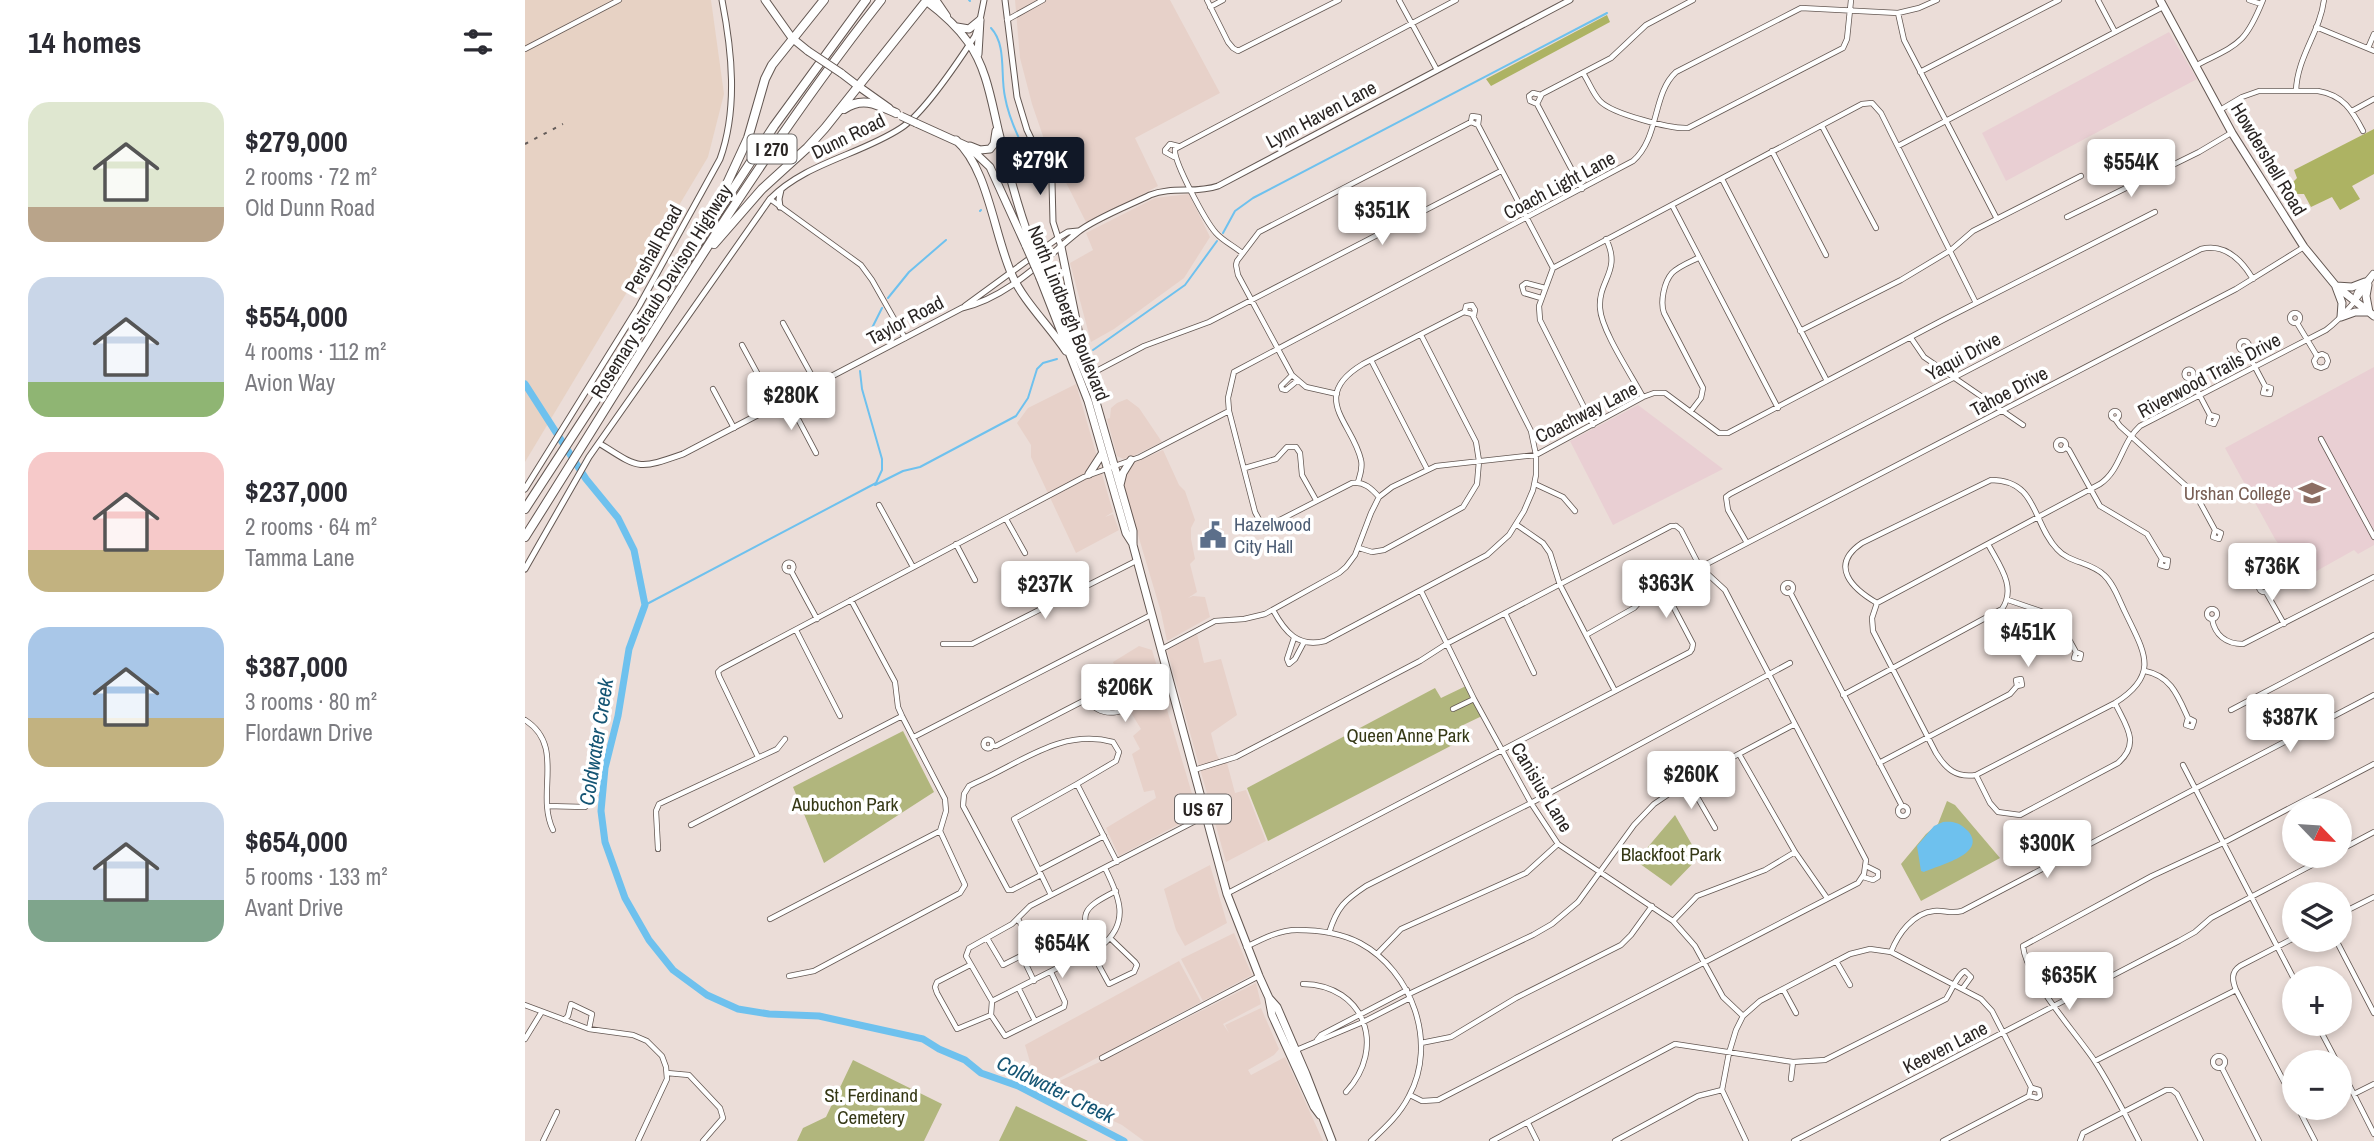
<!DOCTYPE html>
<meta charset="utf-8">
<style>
body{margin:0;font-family:"Archivo Narrow",sans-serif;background:#f7f7f7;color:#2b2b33;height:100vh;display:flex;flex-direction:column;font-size:26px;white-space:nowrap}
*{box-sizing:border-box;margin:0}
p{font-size:23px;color:#7c7c81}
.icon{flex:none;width:38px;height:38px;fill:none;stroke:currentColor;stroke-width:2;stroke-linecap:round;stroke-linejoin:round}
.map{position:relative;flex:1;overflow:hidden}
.panel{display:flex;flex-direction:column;background:#fff;width:525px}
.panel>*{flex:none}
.needle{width:46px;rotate:115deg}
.controls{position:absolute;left:1757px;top:798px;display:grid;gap:14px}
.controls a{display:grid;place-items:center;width:70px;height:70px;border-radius:50%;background:#fff;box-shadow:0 4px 10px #0003;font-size:35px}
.price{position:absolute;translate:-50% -60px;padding:0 16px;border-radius:7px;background:#fff;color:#222;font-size:23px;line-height:46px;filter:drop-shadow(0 2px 4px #0008)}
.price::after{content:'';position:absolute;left:50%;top:42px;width:21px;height:16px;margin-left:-10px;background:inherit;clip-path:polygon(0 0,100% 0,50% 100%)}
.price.on{background:#111827;color:#fff}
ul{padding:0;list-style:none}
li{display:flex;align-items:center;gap:21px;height:175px;padding:0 28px}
li span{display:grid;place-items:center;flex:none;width:196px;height:140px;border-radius:21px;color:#555}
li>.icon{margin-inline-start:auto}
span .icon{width:84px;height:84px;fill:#fffc;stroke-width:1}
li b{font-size:30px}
h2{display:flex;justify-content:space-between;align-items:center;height:84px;padding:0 28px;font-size:30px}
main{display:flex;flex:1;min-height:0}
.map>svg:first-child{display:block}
</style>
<main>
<section class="panel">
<h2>14 homes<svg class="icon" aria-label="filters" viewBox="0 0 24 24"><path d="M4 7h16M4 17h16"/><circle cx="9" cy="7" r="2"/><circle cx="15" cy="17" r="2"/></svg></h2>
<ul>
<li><span style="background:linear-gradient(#dfe7d0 75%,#b9a48a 0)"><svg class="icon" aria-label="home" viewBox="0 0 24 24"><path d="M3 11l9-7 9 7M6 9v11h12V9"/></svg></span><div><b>$279,000</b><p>2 rooms · 72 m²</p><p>Old Dunn Road</p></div></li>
<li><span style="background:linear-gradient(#c9d6e8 75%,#8fb573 0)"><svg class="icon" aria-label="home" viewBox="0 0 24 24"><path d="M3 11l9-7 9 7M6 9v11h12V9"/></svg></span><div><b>$554,000</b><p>4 rooms · 112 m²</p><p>Avion Way</p></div></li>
<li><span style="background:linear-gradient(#f6c9c9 70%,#c2b280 0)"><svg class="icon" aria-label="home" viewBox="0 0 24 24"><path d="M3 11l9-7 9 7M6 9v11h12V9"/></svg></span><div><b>$237,000</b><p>2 rooms · 64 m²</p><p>Tamma Lane</p></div></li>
<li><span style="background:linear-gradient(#a9c7e8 65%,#c2b280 0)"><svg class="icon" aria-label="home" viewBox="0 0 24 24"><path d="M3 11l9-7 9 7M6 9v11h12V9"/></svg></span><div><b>$387,000</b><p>3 rooms · 80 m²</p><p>Flordawn Drive</p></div></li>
<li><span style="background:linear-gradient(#c9d6e8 70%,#7fa58c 0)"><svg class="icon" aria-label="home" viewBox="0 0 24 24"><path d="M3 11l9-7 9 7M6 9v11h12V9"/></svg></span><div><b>$654,000</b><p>5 rooms · 133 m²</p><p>Avant Drive</p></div></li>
</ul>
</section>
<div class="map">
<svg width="1849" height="1141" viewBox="0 0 1849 1141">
<rect width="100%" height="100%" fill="#ebddd8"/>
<path fill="#e7d1c9" d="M490 0H645L695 93 610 138 633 186 562 224 519 139 507 104 495 58Z
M664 194 685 237 659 278 589 329 566 342 545 263 568 250 561 233 630 198Z
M551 384 588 512 580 517 588 514 594 530 551 553 506 457V445L492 423 503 408Z
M602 399 614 408 637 442 606 457 598 459 592 456 582 419 585 418 586 408 592 403Z
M638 450 654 485 660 491 670 520 666 528V539L670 559 665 564 672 592 663 598 668 596 680 597 685 617 642 641 636 612 597 481 606 464Z
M672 634 679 663 696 659 712 715 686 733 691 753 695 761 702 763 710 793 721 790 741 841 701 862 642 650Z
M614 646 627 650 636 680 627 688 629 691 606 702 588 662Z
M638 696 673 814 594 856 581 828 631 798 629 790 619 792 607 754 615 749 608 736 616 729 605 711Z
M685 865 702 923 660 946 651 930 639 889Z
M709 933 727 975 678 1001 656 959Z
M654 961 676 1002 527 1082 518 1086 510 1079 500 1045Z
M731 983 736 1004 698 1024 704 1033 700 1025 736 1008 754 1049 749 1055 723 1070 726 1075 760 1057 798 1141H619L597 1125 526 1092 522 1087 587 1056Z"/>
<path fill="#e7d2c4" d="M0 0H186L199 94 183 157 0 462Z"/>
<path fill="#e9cfd3" d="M1644 32 1672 79 1481 181 1457 133Z
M1849 367V545L1833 554 1829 550 1788 573 1781 575 1774 573 1750 539 1700 448Z
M1113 405 1198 469 1088 525 1045 441Z"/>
<path fill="#b1b67d" d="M941 686 957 716 934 727 939 739 743 841 722 788 910 688 916 698Z
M378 731 409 792 299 863 268 787Z
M1422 801 1430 805 1475 858 1396 901 1376 864 1401 834 1413 824Z
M1150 815 1174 857 1146 886 1111 861Z
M328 1060 417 1104 399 1141H272L278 1128 301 1117Z
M491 1106 563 1141H474Z"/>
<path fill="#adb363" d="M1082 15 1085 22 966 86 961 79Z
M1849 129V174L1827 186 1835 199 1815 210 1807 197 1786 207 1779 194H1771L1766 184 1772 178 1769 170Z"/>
<path fill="#6ec1ee" d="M1418 822C1429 821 1435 823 1443 831 1463 854 1414 865 1399 872L1396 871 1392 846 1409 826Z"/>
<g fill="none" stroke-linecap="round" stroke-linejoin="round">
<path stroke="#6ec1ee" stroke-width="2" d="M444 0 445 1
M466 28C482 45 475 75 480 97 484 120 496 144 507 164L506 167
M455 211 456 210
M698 233 710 211 728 198 1082 13
M363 298 384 272 421 240
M346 330 357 308
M568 350 660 285 692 241
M350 485 378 471 395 467 491 416 503 398 512 369 518 363 532 359
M120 605 351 483 357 470V459L337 389 335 371"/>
<path stroke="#6ec1ee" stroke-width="7" d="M0 384 61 479 93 518 109 550 120 605 104 649 93 716 80 768 76 811 80 842 100 898 124 940 148 970 182 995 213 1009 244 1014 294 1016 398 1039 414 1049 440 1060 456 1073 493 1086 599 1141"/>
<defs>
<path id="minor" d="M682 0 703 42 708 48 713 51 814 0
M874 0 912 70
M1573 0 1590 32
M1724 0 1736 4
M685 7 698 0
M1373 13 1379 40 1472 219
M482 20 518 0
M1791 27 1849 51
M1843 48 1849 34
M0 49 94 0
M1672 65C1713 44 1720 45 1738 0
M1395 72 1534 0
M1058 73C1064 82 1068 94 1075 101 1087 114 1146 129 1163 128L1318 48 1322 39 1326 0
M1771 91C1772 57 1795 32 1799 0
M1012 104 1017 94 1086 58 1121 25 1168 0
M1012 104 1057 189
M1012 104 1005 101 1004 96 1008 93 1016 95
M1695 110 1717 97 1734 91H1793C1818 95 1827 110 1838 131
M1827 111 1849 99
M946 122 953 125 1028 268
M1297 126 1351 228
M1373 146 1638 7
M1247 151 1301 255
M649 157 640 152V150L645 144 653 146
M1197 179 1302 381
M245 199 336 265 347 280 380 338
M1147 205 1253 408
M1542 217 1674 152 1706 133
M1081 239C1097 271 1073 280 1075 308 1076 330 1107 376 1118 397
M717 253C709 246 698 241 691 233 681 222 648 161 650 149L931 0
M1028 268 1337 104 1347 103 1356 113 1451 303
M1028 268 1014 306 1015 320 1068 425
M1016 298 999 293 997 286 1001 283 1020 288
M1829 300 1832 292 1848 273
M940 311 941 306 947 305 950 310 949 315
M1765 318a5 5 0 1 1 10 0a5 5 0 1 1-10 0Z
M258 323 292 385
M1772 323 1792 356 1789 361 1791 366 1796 368 1801 366 1803 361 1801 356 1797 354 1792 356
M1275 331 1376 280 1426 250 1448 231 1556 176
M1386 338 1399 357 1498 425
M1714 346a5 5 0 1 1 10 0a5 5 0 1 1-10 0Z
M217 345 250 406
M1721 350 1740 386 1738 393 1745 394 1746 388 1740 386
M846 360 902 469
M1659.5 374a4.5 4.5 0 1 1 9 0a4.5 4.5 0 1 1-9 0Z
M767 375 756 386 757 389 761 390 772 381
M562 376 619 346 684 322 976 171
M1666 379 1685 415 1692 417 1689 424 1683 422 1685 415
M188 389 209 428
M812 394 781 387 767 375 713 275 711 265 712 261 734 232 946 122 947 116 954 117 953 125
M263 400 291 453
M1586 415a4 4 0 1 1 8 0a4 4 0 1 1-8 0Z
M1166 411 1176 398 1178 388 1139 313C1135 302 1139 282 1147 273 1154 266 1165 262 1173 258
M1590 419 1595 426 1671 495 1690 530 1696 533 1694 539 1688 537 1690 530
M1796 439 1849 537
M1531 445a5 5 0 1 1 10 0a5 5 0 1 1-10 0Z
M1540 447 1544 450 1575 506 1622 534 1637 559 1635 565 1642 567 1643 560 1637 559
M720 468 751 459 762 447H771L775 453 777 475 791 500
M1466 480C1513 480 1507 523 1532 549 1544 563 1566 562 1579 575 1589 584 1594 600 1600 612 1619 652 1636 674 1590 703L1451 775C1431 778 1421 769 1411 753L1348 631 1347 618 1352 603C1328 589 1303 566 1337 543Z
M1010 484 1038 497 1050 511
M854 497C847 489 839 481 827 483L747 524 737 525 730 512 704 411 703 398 709 372 1108 161C1135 137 1127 94 1151 72L1276 8 1373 13 1394 8 1412 0
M354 505 388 567
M481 519 500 553
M992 525 1018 543 1025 553 1035 585 1090 691
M1222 543 1203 510 1201 497 1205 494 1676 249C1699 243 1716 259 1728 279
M431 544 450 580
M834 548 847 552 859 550 938 507 952 484 954 461 951 442 896 335
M259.5 567a4.5 4.5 0 1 1 9 0a4.5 4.5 0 1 1-9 0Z
M266 571 292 619
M1734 587a5 5 0 1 1 10 0a5 5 0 1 1-10 0Z
M1258 588a5 5 0 1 1 10 0a5 5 0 1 1-10 0Z
M1138 587 1168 644 1167 649
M896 591 949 699 1006 803 1033 844 1148 921 1170 946 1198 997 1218 1016
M1265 592 1377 806
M1741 592 1759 624
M1483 600 1527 615 1535 623 1551 652 1549 658 1555 659 1556 654 1551 652
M1352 603 1575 484C1596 470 1596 443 1615 426L1801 330C1817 318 1839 292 1849 274
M1682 614a5 5 0 1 1 10 0a5 5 0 1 1-10 0Z
M748 610C760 632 773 648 800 641L962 555 984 535 999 511 1008 490 1011 475V455L1006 431 947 314 939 312 838 364C783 397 828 423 836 460 838 468 835 475 833 482
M980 613 1009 673
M1687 619C1690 635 1701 644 1718 644L1849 577
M271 630 315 716
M1061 635 1109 608 1120 596 1711 289 1779 247
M769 638 762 659 764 664 770 659 779 642
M418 644H447L613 560
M637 649 690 621 719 619 740 614 814 573 821 567 830 555 846 513 854 497 867 487 911 466 1011 455 1118 397 1129 393H1140L1194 433H1203L1418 320 1630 212
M1620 671C1646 676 1653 696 1663 718L1661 725 1667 727 1669 721 1663 718
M1318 695 1477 609C1492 587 1474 565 1463 544
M561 699C587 732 618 696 646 686
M928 709 949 699
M1706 710 1849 635
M0 720C41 746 10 793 28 830
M389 737 626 615
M458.5 744a4.5 4.5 0 1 1 9 0a4.5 4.5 0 1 1-9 0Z
M467 745 471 746 591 684
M1214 754 1270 852 1302 898
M233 757 194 676 193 672 196 669 559 477 615 457 704 411
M1354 763 1485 694 1492 686 1497 685 1496 679 1491 680 1492 686
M1658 765 1769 979
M669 770 711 757 895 661 923 643 1146 526H1151
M1451 775 1465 803 1473 812 1495 815 1593 763C1616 743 1601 726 1590 703
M1163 781 1190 828
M1373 811a5 5 0 1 1 10 0a5 5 0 1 1-10 0Z
M22 806 60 807
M166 825 377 716
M133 849 131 811 134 804 252 749 260 739
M1815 850 1849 832
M580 868C594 896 606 923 576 946L467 1001 441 956 444 948 487 924 505 906 680 816
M514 870 579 836
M516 875 487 890H483L438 806 439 794 444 786 450 783C496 763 536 728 588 742L594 752 591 761 552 784
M1338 877 1348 880 1353 877V872L1341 866
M703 893 1165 652 1167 649
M526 895 489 819 552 784 592 862
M1815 914 1849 897
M245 919 415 831
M493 919 510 949
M1148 921 1172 896 1240 870 1270 852
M804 933C812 907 820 900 841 886L1006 803 1265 663
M462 938 478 965 559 924
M1769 938 1715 966C1706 972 1707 980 1711 990L1769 1101
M1811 940 1849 1013
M721 947C737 939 754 930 772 930 793 930 816 933 835 943 887 971 913 1043 884 1096 875 1114 861 1127 846 1141
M571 949C553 913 556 909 591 891
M566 951 584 984 609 972 612 965 610 962 585 938
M1366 952C1373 934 1388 913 1409 911 1419 910 1426 914 1437 911L1849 695
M852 954 876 929 1001 873 1033 844
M497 956 509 981
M1311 961 1325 985
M445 965 412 982 410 987 412 993 432 1029 466 1015
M264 976 289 971 435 893 440 885 415 831 421 811 420 799 377 716 373 707 370 682 326 600
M778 984C840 985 862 1048 821 1092
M494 989 510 1021
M1258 989 1271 1013
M884 994 1008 935 1027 924 1053 902 1109 825 1129 804 1163 781 1270 724
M467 1001 466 1015 480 1036 539 1007 540 1002 526 972
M0 1005 64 1029 108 1035 122 1041 137 1056 141 1067 142 1079 113 1141
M39 1020 43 1016 46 1004 67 1014 64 1029
M1792 1024 1812 1062
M0 1039 16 1013
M792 1040 796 1035 882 990
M896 1043 926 1037 991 998 1096 945 1106 935 1127 906
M769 1051 838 1022 885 998
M1688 1062a6 6 0 1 1 12 0a6 6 0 1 1-12 0Z
M577 1058 734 976
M1570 1061 1711 990
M1815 1067 1849 1134
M1697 1068 1734 1141
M142 1073 164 1075 195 1108 198 1118 178 1141
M1266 1079 1268 1062
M1829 1094 1849 1084
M885 1095 897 1101 913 1100 1333 883 1339 874 1341 860 1200 590 1175 567 1156 530 1151 526
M1504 1096 1512 1098 1515 1096 1514 1090 1507 1088
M1773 1108 1790 1141
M1003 1123 1012 1141
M18 1141 32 1112
M967 1141 1150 1044 1268 1062 1300 1060 1421 999C1427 990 1432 975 1440 971L1446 977 1438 988
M1090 1141 1173 1096 1197 1090
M1221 1141 1197 1090 1204 1053 1211 1030 1218 1016 1235 1001 1325 954 1345 949 1366 952 1456 999 1467 1011 1506 1087 1504 1096 1418 1141
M1269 1141 1654 941 1670 932 1686 918 1804 856
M1555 1141 1558 1133 1641 1090H1647L1652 1094 1676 1141
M1614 1141C1600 1114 1586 1086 1569 1060 1550 1032 1501 978 1498 946L1627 876 1698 843 1849 764"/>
<path id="tertiary" d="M480 0 492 97 502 130 527 182 528 222 536 247
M255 207 254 199 256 190
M440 306 533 238 543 232 553 231
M74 443C115 469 112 470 158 454L437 308C482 298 518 260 553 232 569 219 605 205 625 195 647 186 671 194 693 186L1045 0
M0 489 114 306 195 159C213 109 207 51 197 0
M0 569 64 457 245 199C280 163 335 155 376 128 398 114 435 59 450 36L455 20 459 0"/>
<path id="primary" d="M1635 0 1707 133 1779 247 1811 286 1849 316
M401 1C417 13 431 25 443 42 461 67 466 99 473 129 482 167 492 206 506 243
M432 27 444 29 455 20
M453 54 455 20
M333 86 364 108
M391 123 444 147 465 167 501 246
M431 140C463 168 469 235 487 275 497 299 525 327 541 351
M445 146 455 150 465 149 469 144 471 131
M536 247 559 359
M519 274 569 395 608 531V545L702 894 734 976 744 998 752 1007 781 1074 807 1141
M515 278 563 401 601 533 608 544
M1843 285 1841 296 1844 312
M1811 286 1827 287 1840 282
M1811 287 1817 303 1816 317 1830 312H1844
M564 474 577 454
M595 485 598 473 606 460
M744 999 747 1015 789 1107 795 1115"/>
<path id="trunk" d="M240 0 267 38 283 51
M316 73 333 86"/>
<path id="motorway" d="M410 0 421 16
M319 109C338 96 353 105 371 113
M193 203 223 138 240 79 247 65 299 0
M189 244 237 189 282 148 300 128 402 0
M0 509 249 126 341 0
M0 537C115 356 223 169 356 0"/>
</defs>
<use href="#minor" stroke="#635752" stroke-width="6"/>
<use href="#tertiary" stroke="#635752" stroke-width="7"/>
<use href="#primary" stroke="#635752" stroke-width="9"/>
<use href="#trunk" stroke="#635752" stroke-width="9"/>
<use href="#motorway" stroke="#635752" stroke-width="10"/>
<use href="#minor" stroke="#fff" stroke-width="4.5"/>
<use href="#tertiary" stroke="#fff" stroke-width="5"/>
<use href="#primary" stroke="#fff" stroke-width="7"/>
<use href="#trunk" stroke="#fff" stroke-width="7"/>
<use href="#motorway" stroke="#fff" stroke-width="8"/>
<path stroke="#645c59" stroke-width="2" stroke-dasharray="3.5 7" stroke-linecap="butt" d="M0 144 38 124"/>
<defs>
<path id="primary-bridge" d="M376 116 391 123
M506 243 519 274
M501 246 515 278"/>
<path id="trunk-bridge" d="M283 51 316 73"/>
</defs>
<use href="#primary-bridge" stroke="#635752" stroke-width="9" stroke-linecap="butt"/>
<use href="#trunk-bridge" stroke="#635752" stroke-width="9" stroke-linecap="butt"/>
<use href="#primary-bridge" stroke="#fff" stroke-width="7"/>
<use href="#trunk-bridge" stroke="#fff" stroke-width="7"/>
</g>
<defs>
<symbol id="university-bare" viewBox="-9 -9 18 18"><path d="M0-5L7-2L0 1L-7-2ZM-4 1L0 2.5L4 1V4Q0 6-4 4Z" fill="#8d6e63" stroke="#fff" stroke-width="2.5" paint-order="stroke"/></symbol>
<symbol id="civic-bare" viewBox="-9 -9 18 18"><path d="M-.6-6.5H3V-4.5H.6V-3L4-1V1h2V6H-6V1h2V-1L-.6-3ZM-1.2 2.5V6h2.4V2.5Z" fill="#5c6f8a" stroke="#fff" stroke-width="2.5" paint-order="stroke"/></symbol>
</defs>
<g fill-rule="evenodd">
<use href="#university-bare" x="1768" y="474" width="38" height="38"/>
<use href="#civic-bare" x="669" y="516" width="38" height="38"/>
</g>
<g text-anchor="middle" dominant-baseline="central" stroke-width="7" stroke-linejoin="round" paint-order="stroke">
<g fill="#fff" stroke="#6a6665" stroke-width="2">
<rect x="222.5" y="134.5" width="49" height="29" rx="5"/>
<rect x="650" y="794.5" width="56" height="29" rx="5"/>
</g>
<g font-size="18" font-weight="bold" fill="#2a2523">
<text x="247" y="149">I 270</text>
<text x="678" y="809">US 67</text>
</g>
<g font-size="19" fill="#2a2523" stroke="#fff">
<text transform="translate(796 114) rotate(-28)">Lynn Haven Lane</text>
<text transform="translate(323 136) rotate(-26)">Dunn Road</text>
<text transform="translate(1744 159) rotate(59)">Howdershell Road</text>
<text transform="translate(1034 185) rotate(-28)">Coach Light Lane</text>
<text transform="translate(128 249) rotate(-61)">Pershall Road</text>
<text transform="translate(136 291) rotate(-58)">Rosemary Straub Davison Highway</text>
<text transform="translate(544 313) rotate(68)">North Lindbergh Boulevard</text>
<text transform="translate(380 320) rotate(-28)">Taylor Road</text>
<text transform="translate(1438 356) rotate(-28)">Yaqui Drive</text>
<text transform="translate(1684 375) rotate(-28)">Riverwood Trails Drive</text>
<text transform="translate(1484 391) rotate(-28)">Tahoe Drive</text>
<text transform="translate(1061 412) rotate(-27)">Coachway Lane</text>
<text transform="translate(1017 787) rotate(59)">Canisius Lane</text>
<text transform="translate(1420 1047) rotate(-27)">Keeven Lane</text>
</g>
<g font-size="19" fill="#785e54" stroke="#fff" text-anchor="end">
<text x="1766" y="493">Urshan College</text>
</g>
<g font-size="19" fill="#4e5e75" stroke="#fff" text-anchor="start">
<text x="709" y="524">Hazelwood<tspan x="709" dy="22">City Hall</tspan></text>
</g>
<g font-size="19" fill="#353815" stroke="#fff">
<text x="883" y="735">Queen Anne Park</text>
<text x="320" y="804">Aubuchon Park</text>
<text x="1146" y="854">Blackfoot Park</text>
<text x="346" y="1095">St. Ferdinand<tspan x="346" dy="22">Cemetery</tspan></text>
</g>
<g font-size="21" font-style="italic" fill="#155574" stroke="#fff">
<text transform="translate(71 742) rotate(-81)">Coldwater Creek</text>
<text transform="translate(531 1089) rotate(26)">Coldwater Creek</text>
</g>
</g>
</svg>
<div class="controls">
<a><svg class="needle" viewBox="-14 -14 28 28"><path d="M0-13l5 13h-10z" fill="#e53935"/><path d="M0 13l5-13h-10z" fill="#7c7c81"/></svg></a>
<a><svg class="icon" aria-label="layers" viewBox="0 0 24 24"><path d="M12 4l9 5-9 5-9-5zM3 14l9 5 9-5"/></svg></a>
<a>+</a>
<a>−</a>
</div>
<b class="price on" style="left:515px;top:197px">$279K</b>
<b class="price" style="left:1606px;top:199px">$554K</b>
<b class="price" style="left:857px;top:247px">$351K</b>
<b class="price" style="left:266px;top:432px">$280K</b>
<b class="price" style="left:1747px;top:603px">$736K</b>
<b class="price" style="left:1141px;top:620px">$363K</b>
<b class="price" style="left:520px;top:621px">$237K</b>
<b class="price" style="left:1503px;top:669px">$451K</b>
<b class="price" style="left:600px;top:724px">$206K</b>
<b class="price" style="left:1765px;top:754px">$387K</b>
<b class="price" style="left:1166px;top:811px">$260K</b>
<b class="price" style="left:1522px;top:880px">$300K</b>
<b class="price" style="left:537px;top:980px">$654K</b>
<b class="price" style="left:1544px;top:1012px">$635K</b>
</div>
</main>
